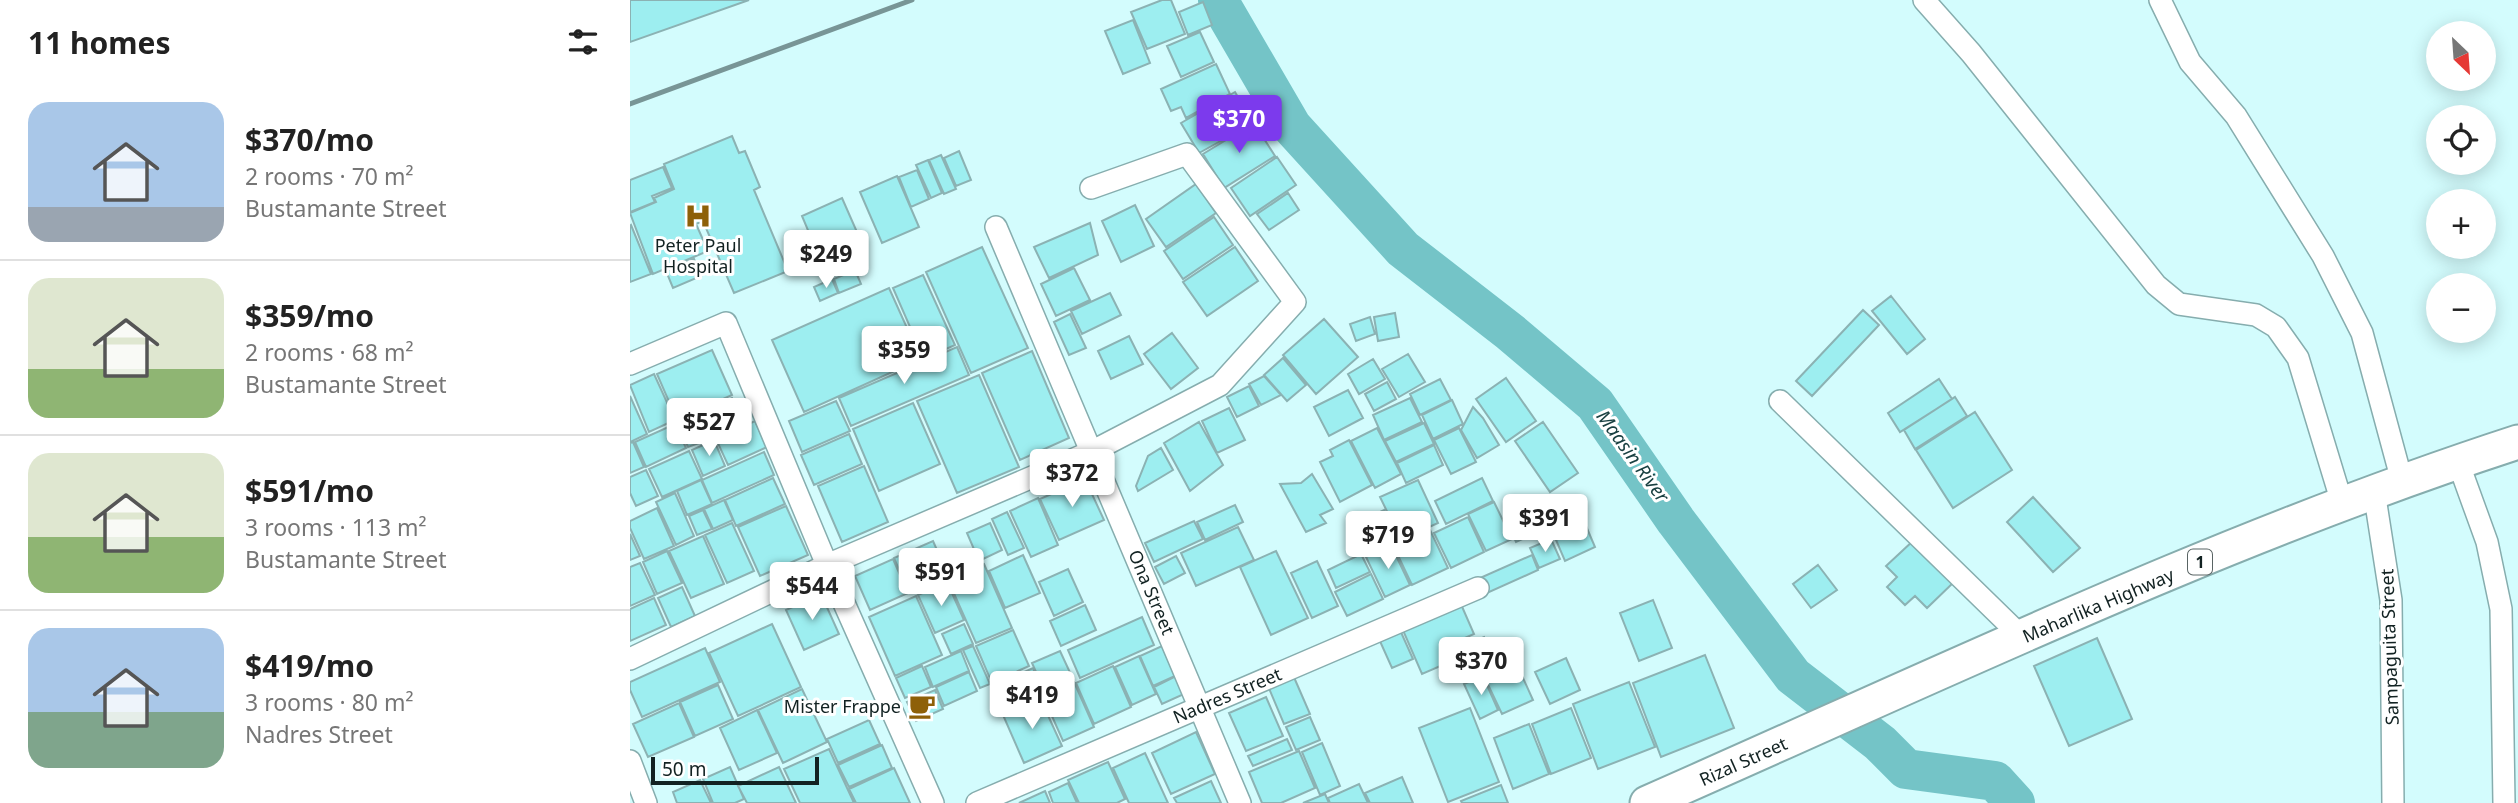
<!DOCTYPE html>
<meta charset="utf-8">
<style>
body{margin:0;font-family:"Noto Sans",sans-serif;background:#f2f2f2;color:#222;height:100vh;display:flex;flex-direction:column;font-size:26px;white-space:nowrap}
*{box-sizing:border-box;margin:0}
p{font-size:23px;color:#767676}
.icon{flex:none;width:38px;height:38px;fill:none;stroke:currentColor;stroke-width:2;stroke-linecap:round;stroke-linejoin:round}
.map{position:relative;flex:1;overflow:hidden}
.sheet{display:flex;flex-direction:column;background:#fff;width:630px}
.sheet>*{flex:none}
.needle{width:46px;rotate:155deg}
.controls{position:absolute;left:1796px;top:21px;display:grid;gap:14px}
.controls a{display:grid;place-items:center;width:70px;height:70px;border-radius:50%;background:#fff;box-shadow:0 4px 18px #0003;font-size:35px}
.scale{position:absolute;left:21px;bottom:18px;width:168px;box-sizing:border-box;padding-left:7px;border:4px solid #122222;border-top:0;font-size:19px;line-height:24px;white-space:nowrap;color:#122222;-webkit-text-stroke:5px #fff;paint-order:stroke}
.price{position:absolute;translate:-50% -60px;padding:0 16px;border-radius:7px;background:#fff;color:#222;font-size:23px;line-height:46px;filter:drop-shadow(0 2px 4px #0008)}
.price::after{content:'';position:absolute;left:50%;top:42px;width:21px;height:16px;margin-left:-10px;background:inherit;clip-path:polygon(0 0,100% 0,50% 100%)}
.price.on{background:#7c3aed;color:#fff}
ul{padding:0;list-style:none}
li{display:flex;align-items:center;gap:21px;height:175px;padding:0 28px}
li+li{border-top:2px solid #e0e0e0}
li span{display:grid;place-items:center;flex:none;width:196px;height:140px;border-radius:21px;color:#555}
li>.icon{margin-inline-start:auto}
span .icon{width:84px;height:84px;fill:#fffc;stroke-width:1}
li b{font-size:30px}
h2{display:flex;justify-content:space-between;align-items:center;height:84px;padding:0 28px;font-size:30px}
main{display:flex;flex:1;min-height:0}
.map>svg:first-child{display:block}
</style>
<main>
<section class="sheet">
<h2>11 homes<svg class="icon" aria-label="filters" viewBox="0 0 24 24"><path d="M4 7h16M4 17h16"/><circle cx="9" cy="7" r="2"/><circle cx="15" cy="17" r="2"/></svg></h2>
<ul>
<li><span style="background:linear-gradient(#a9c7e8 75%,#9aa5b1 0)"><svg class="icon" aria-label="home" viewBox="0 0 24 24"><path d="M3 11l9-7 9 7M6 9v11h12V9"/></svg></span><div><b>$370/mo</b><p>2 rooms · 70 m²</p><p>Bustamante Street</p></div></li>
<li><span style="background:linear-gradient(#dfe7d0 65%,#8fb573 0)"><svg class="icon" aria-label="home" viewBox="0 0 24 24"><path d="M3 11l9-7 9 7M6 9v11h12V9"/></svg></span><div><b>$359/mo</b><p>2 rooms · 68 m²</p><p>Bustamante Street</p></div></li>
<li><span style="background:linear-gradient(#dfe7d0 60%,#8fb573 0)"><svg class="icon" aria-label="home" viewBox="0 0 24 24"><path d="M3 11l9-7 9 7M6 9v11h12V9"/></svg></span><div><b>$591/mo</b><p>3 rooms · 113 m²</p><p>Bustamante Street</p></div></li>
<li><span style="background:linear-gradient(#a9c7e8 60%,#7fa58c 0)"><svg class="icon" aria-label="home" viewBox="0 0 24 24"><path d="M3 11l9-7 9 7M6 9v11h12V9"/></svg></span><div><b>$419/mo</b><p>3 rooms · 80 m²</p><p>Nadres Street</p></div></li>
</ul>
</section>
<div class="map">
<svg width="1888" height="803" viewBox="0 0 1888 803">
<rect width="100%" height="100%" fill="#d3fcfd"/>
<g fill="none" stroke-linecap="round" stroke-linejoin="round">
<path stroke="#74c4c7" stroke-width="40" d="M588 0 662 127 773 249 880 332 965 404 1046 521 1163 676 1250 743 1276 769 1365 781 1385 803"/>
</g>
<path fill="#9deef0" stroke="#8bb2b3" stroke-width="2" d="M0 0H119L0 42Z
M532 0H541L555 34 517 49 501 12Z
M573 2 582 25 558 35 549 12Z
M503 20 520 63 493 74 475 31Z
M570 32 584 62 551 77 537 46Z
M586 64 600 94 556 118 551 107 541 111 531 89Z
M605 92 623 123 569 153 551 123Z
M624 123 645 156 594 188 573 154Z
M102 136 109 153 115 151 130 187 124 190 158 271 104 293 73 221 66 224 78 251 23 274 0 213 26 202 24 198 44 189 34 164Z
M329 151 341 180 326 186 314 158Z
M311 155 326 189 314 194 299 160Z
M647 157 666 185 620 216 601 188Z
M298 160 312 193 301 198 286 165Z
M33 167 42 188 22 196 25 202 0 212V180Z
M287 170 299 199 281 207 269 177Z
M267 176 289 227 252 243 230 192Z
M566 184 586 213 536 247 516 219Z
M658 193 669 210 639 230 627 214Z
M212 198 234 248 193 266 172 216Z
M505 205 524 246 491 262 472 221Z
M584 217 603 245 553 279 534 251Z
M460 223 468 255 419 278 404 247Z
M1 225 21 274 0 282V226Z
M352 247 398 348 341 373 296 272Z
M605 247 628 281 577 316 553 282Z
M64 259 71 276 43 288 36 271Z
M444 268 460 300 426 316 411 284Z
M225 270 231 284 209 293 204 279Z
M293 275 325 345 294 359 263 288Z
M202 279 208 293 190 301 184 287Z
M259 288 291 359 174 412 142 340Z
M480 293 491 315 452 334 441 311Z
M1261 296 1295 339 1277 354 1242 311Z
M1233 310 1249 325 1182 396 1166 381Z
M765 313 769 337 748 341 744 317Z
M440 314 456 348 439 355 424 322Z
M740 317 745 334 726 341 720 324Z
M694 319 728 357 686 394 653 355Z
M542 333 568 368 541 389 514 354Z
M499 336 513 364 481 379 468 351Z
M327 347 339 375 221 426 209 398Z
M82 350 102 395 47 420 27 374Z
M402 351 439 438 390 460 352 373Z
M778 354 795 382 769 397 752 369Z
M653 358 676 385 657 401 634 375Z
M743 359 755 379 729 394 718 374Z
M24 374 45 420 19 432 0 385Z
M349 375 389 467 327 493 287 401Z
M634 376 651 395 631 405 619 384Z
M876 378 906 421 876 442 846 399Z
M810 379 821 400 790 415 780 394Z
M1309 379 1322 399 1270 432 1258 413Z
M757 382 766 399 744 411 735 394Z
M619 386 629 406 607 417 597 397Z
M718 390 733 418 699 436 684 407Z
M0 396 17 434 0 442Z
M1325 397 1337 416 1285 449 1274 430Z
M102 398 114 423 71 443 60 417Z
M780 398 792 422 754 440 743 415Z
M822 400 833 424 803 439 792 415Z
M206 401 220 431 172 452 159 421Z
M283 403 310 464 249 491 223 429Z
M843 407 853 418 869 445 847 458 831 430Z
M599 408 615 440 587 453 572 421Z
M1345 412 1382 470 1323 508 1286 450Z
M58 419 69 443 58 447 47 423Z
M125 421 137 447 98 465 86 439Z
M569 422 593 465 560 491 534 443Z
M913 422 948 473 920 492 885 441Z
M794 423 804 444 766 462 755 441Z
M45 424 56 448 16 467 5 442Z
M747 428 771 474 745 488 721 441Z
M829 428 846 462 821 474 804 440Z
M219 434 232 464 184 485 171 455Z
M84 440 95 466 73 476 62 450Z
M719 440 742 485 710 502 690 462 703 456 700 450Z
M3 442 14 467 0 473V443Z
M804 445 813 465 776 483 767 463Z
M531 448 543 470 508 491 506 486 518 456Z
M59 451 72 479 32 497 19 469Z
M134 452 144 475 82 503 72 480Z
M234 466 258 522 212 542 188 486Z
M16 470 28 496 6 506 0 493V477Z
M682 474 703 509 690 515 696 523 676 532 650 484 671 483Z
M143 478 155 504 106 526 95 500Z
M852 478 863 501 816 524 805 501Z
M455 479 474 520 429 540 410 499Z
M71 480 82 504 57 515 47 491Z
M788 480 808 523 771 540 750 497Z
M45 493 64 536 46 545 26 502Z
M1403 497 1450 548 1423 572 1377 522Z
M408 498 428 545 401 557 380 511Z
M94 500 103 520 83 529 74 509Z
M864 502 882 539 856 551 838 514Z
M605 505 613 522 575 540 567 522Z
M156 506 178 555 130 576 108 527Z
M904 506 914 529 886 542 876 519Z
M27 508 44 546 14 559 0 528V521Z
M73 510 82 529 67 535 59 516Z
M754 510 767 538 732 554 720 526Z
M377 512 394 548 378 555 362 519Z
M838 517 854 552 821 568 804 533Z
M564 521 573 539 524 562 515 543Z
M102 523 124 571 97 583 75 535Z
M360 523 372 550 349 561 337 533Z
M956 526 965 547 935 561 926 540Z
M608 527 624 560 566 586 551 553Z
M800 530 818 568 782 585 764 547Z
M0 534 10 556 0 560Z
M73 536 94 584 61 598 39 551Z
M921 539 930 559 909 568 900 548Z
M1284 540 1325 581 1297 608 1285 596 1275 605 1257 587 1267 577 1256 566Z
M303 541 317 573 278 591 264 558Z
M761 545 780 585 755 597 736 557Z
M37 551 52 583 27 594 13 562Z
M646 551 678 618 641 635 610 567Z
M731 554 740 572 706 588 698 570Z
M393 555 410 593 375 608 359 571Z
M902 555 908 570 857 593 850 578Z
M546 556 555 573 534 584 525 567Z
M263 559 278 593 240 610 225 576Z
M687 561 708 606 682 618 661 573Z
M10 563 25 595 0 606V567Z
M354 564 382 628 346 643 318 580Z
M1188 565 1207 590 1181 608 1163 584Z
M438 569 453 602 424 616 409 582Z
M741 574 753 599 717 616 705 592Z
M317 582 334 620 305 633 288 595Z
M52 587 65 616 41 627 28 598Z
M191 594 209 634 174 650 156 610Z
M286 596 312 655 265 676 239 617Z
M24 598 36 625 0 641V609Z
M1023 600 1042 648 1009 661 990 613Z
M830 602 844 634 830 640 836 655 792 674 772 628Z
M455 605 466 630 431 646 420 621Z
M512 617 524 645 450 678 438 650Z
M142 624 171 687 108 716 79 653Z
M334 624 343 644 321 654 312 634Z
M383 630 399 666 362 683 346 646Z
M770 630 783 659 762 668 749 639Z
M854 637 864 660 845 669 835 646Z
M1467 638 1502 719 1439 746 1404 666Z
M343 646 360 684 350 688 333 650Z
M532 646 545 676 523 686 510 656Z
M75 648 90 682 12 717 0 690V682Z
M331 651 339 671 303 687 295 667Z
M430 651 443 679 415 692 402 663Z
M1075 655 1104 728 1031 757 1003 683Z
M509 656 526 694 502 705 485 667Z
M883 656 903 700 872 714 851 670Z
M936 658 950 690 920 704 905 672Z
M292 666 301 687 275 698 266 678Z
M483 666 501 707 464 724 446 683Z
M403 668 413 692 374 709 363 686Z
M339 672 347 691 314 706 306 687Z
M663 675 680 714 654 724 638 686Z
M546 676 554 694 532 704 524 687Z
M853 676 868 710 850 719 834 684Z
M444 682 464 727 433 741 413 696Z
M999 682 1025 747 968 769 943 704Z
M88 685 103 719 65 736 50 702Z
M172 689 197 742 153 763 128 710Z
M305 690 313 709 286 721 277 702Z
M636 697 653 736 616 751 599 713Z
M410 698 432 746 394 763 373 715Z
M49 703 64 737 18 757 3 724Z
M840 708 869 782 818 802 789 728Z
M941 708 961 758 921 774 902 724Z
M127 710 147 753 109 770 90 728Z
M680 717 690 740 666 750 656 727Z
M239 720 250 744 208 763 197 739Z
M899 724 919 774 883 789 864 738Z
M566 732 585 774 541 794 522 753Z
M657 739 662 750 623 766 618 756Z
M692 743 710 786 690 795 672 752Z
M252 745 262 768 219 787 208 765Z
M199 749 224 803H170L154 769Z
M669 751 685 788 651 803H632L619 772Z
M515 753 538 803H499L483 768Z
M478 762 495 799 487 803H449L438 780Z
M100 767 114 799 105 803H83L73 779Z
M149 767 166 803H117L108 786Z
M264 768 280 803H226L219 789Z
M772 777 783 803H740L735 793Z
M70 780 81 803H47L43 792Z
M581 781 591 803H547L544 798Z
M438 783 447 803H423L419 792Z
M729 784 738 803H700L698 798Z
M871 785 878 803H832L831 801Z
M415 791 420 803H389Z
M695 794 699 803H673Z"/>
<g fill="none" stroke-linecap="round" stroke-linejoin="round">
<defs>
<path id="street" d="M1294 0 1341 53 1526 285 1549 304 1626 315 1646 327 1668 358 1712 503
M1530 0 1560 62 1606 116 1693 256 1732 333 1772 481
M366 227 610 803
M0 364 96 323 197 565 303 803
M1150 401 1392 637
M1828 462 1857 542 1871 609 1874 803
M1744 491 1761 600 1763 803
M0 659 197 565 463 451 590 385 665 302 557 154 461 188
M0 761 16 803
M347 803 848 588"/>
<path id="primary" d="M1017 803C1304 677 1589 539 1888 442"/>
</defs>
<use href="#street" stroke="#86adae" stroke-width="24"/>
<use href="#primary" stroke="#86adae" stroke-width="37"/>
<use href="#street" stroke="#fff" stroke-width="21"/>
<use href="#primary" stroke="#fff" stroke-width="33"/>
<path stroke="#789596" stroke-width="5" d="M0 104 282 0"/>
</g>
<defs>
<symbol id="hospital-bare" viewBox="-9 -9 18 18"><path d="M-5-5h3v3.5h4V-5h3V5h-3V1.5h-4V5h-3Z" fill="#8e6008" stroke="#fff" stroke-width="2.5" paint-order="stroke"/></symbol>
<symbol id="cafe-bare" viewBox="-9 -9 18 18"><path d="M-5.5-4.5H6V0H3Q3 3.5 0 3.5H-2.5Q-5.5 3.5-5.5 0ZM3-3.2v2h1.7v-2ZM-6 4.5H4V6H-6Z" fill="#8e6008" stroke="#fff" stroke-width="2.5" paint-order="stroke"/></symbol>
</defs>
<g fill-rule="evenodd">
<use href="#hospital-bare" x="49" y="197" width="38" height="38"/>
<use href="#cafe-bare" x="273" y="687" width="38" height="38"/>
</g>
<g text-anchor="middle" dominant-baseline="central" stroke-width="6" stroke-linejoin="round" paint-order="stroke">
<rect fill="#fff" stroke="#596464" stroke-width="2" x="1558" y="549.5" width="24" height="25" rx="5"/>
<g font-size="16" font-weight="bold" fill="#122222">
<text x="1570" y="562">1</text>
</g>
<g font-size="18" fill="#122222" stroke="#fff">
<text x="68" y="245">Peter Paul<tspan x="68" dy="21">Hospital</tspan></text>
<text x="271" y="706" text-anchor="end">Mister Frappe</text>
</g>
<g font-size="18" fill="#122222" stroke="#fff">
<text transform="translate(522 592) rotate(67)">Ona Street</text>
<text transform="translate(1468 605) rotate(-23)">Maharlika Highway</text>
<text transform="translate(1759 647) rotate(-92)">Sampaguita Street</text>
<text transform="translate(597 695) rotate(-23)">Nadres Street</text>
<text transform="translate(1113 761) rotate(-24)">Rizal Street</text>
</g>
<g font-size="19" font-style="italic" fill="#1a4142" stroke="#fff">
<text transform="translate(1003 456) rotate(54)">Maasin River</text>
</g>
</g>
</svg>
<div class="controls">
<a><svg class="needle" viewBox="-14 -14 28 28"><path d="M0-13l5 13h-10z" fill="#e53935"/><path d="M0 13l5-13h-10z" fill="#767676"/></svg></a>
<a><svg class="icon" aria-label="locate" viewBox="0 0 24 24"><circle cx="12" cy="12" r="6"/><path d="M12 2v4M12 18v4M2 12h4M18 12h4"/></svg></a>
<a>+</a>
<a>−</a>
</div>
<div class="scale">50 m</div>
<b class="price on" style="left:609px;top:155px">$370</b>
<b class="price" style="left:196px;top:290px">$249</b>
<b class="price" style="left:274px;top:386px">$359</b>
<b class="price" style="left:79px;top:458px">$527</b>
<b class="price" style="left:442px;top:509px">$372</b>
<b class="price" style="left:915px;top:554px">$391</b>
<b class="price" style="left:758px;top:571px">$719</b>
<b class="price" style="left:311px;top:608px">$591</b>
<b class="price" style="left:182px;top:622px">$544</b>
<b class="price" style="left:851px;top:697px">$370</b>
<b class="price" style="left:402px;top:731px">$419</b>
</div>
</main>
